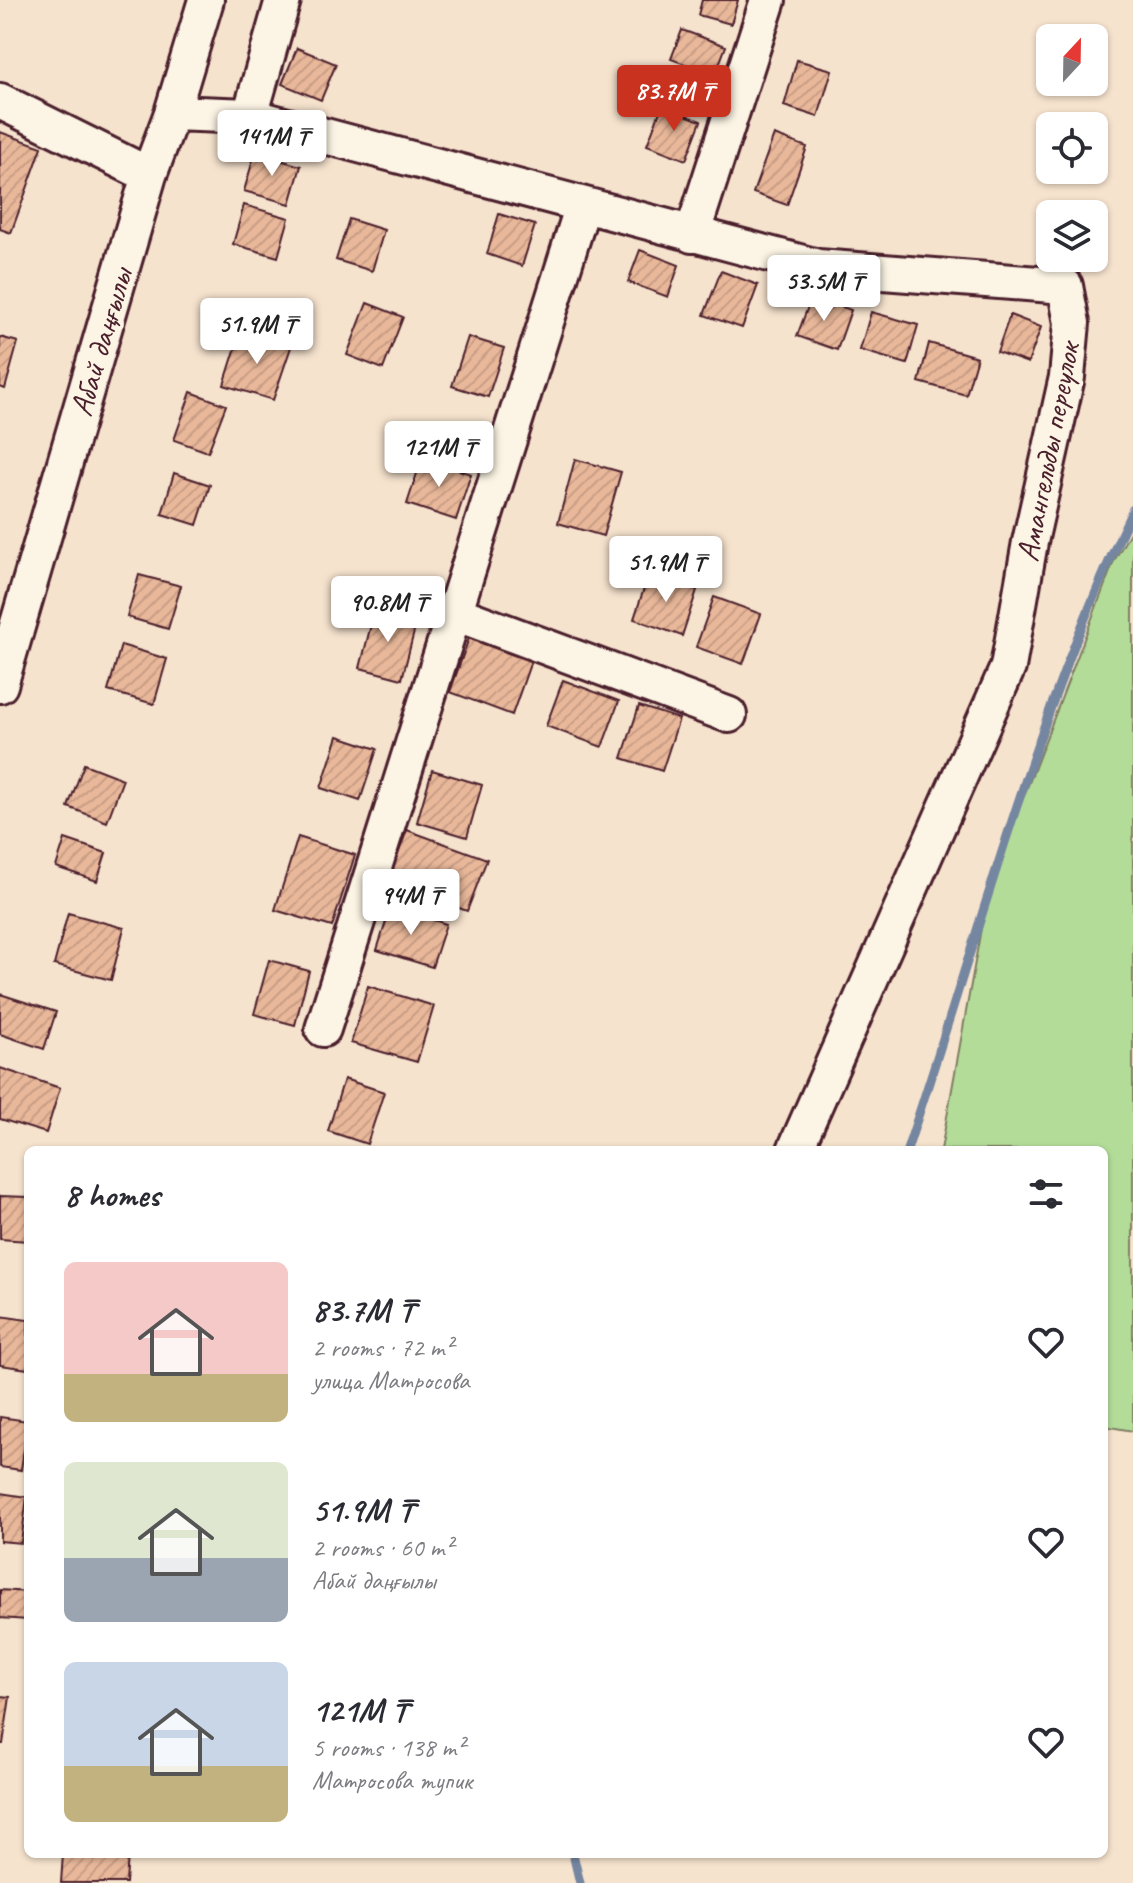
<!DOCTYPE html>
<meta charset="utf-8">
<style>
body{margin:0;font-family:Caveat,sans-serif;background:#f2f2f3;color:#2b2b33;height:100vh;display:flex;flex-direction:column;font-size:30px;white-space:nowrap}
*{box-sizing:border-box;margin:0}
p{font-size:26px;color:#7c7c81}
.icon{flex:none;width:44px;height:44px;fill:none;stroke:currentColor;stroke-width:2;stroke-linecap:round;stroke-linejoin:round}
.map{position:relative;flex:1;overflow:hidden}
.sheet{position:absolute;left:24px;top:1146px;width:1084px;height:712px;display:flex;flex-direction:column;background:#fff;border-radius:12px;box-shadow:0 2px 6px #0004}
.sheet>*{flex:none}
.needle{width:52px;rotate:22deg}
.buttons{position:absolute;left:1036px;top:24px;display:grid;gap:16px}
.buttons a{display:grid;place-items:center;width:72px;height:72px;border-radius:12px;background:#fff;box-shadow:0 2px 6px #0004;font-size:40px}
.price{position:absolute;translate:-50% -68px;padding:0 18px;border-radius:8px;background:#fff;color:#222;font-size:26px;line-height:52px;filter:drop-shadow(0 2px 4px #0008)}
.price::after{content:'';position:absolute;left:50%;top:48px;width:24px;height:18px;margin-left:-12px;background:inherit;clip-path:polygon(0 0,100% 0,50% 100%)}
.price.selected{background:#c8321e;color:#fff}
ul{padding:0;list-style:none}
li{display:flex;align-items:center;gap:24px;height:200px;padding:0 40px}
li span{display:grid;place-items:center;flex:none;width:224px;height:160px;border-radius:12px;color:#555}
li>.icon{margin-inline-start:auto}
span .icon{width:96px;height:96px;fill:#fffc;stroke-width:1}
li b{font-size:34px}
h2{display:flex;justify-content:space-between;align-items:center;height:96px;padding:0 40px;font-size:34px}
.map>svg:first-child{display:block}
</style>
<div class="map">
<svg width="1133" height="1883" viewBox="0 0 1133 1883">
<defs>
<pattern id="building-hatch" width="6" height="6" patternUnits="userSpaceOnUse" patternTransform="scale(2)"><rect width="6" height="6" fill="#e9b89a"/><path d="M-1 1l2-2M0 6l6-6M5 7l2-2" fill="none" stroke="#c99e85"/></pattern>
</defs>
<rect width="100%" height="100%" fill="#f6e3ce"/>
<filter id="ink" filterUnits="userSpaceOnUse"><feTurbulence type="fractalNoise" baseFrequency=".0125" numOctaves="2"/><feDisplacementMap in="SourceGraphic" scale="16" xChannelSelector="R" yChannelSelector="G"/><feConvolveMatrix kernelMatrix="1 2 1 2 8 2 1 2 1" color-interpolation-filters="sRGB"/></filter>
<g filter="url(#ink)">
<path fill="#b3dc99" stroke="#7e7e62" stroke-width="2" d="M1133 527V1431L1104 1426V1150H941L988 890 1114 561Z"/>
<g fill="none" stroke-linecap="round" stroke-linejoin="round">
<path stroke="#7586a1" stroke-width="9" d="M907 1150C979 935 1035 714 1133 509
M573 1854 580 1883"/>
</g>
<path fill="url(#building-hatch)" stroke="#4a1f2b" stroke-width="2" d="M702 0H738L731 24 698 15Z
M682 30 726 46 715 75 671 59Z
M297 48 336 64 321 100 282 84Z
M797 60 832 70 818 117 784 106Z
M662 106 701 121 686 160 647 145Z
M0 132 42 147 11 233 0 229Z
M774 135 807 147 787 205 753 193Z
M255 153 301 166 290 204 244 191Z
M244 205 289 218 278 257 233 244Z
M499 214 535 225 522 266 487 254Z
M349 219 384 230 372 271 336 260Z
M640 250 679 265 668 297 628 282Z
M721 271 758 285 742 328 704 315Z
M812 296 851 310 837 350 797 336Z
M367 303 403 317 383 369 347 355Z
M871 312 918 325 907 364 860 350Z
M1010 315 1041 327 1028 363 997 352Z
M241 331 291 347 273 400 224 385Z
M0 337 18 342 5 389 0 387Z
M468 337 504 348 488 397 452 386Z
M929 343 977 357 966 395 919 382Z
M191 392 226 405 208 452 174 440Z
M422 458 471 474 456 520 407 504Z
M575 459 621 472 603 536 558 523Z
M174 473 210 485 197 525 162 514Z
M649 573 697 590 682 636 634 619Z
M139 575 181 586 168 629 127 617Z
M714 597 761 614 743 664 696 647Z
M375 609 417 620 402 679 360 668Z
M469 638 531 661 512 715 450 692Z
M121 645 167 659 154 704 108 691Z
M563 680 619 701 602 747 546 726Z
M639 706 679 719 662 771 622 758Z
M338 736 377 749 360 801 321 788Z
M84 764 123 779 107 822 68 807Z
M432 770 482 785 467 837 417 822Z
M407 830 487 859 467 911 388 882Z
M298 837 355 855 332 927 275 910Z
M65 839 106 853 97 881 56 867Z
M391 906 446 924 432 967 377 950Z
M68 913 124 928 111 980 54 965Z
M269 960 309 971 295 1025 254 1014Z
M368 986 434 1006 417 1062 351 1043Z
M0 994 56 1012 44 1049 0 1034Z
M0 1068 60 1088 46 1133 0 1119Z
M344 1079 384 1092 367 1144 328 1131Z
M0 1196 28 1197V1241L0 1239Z
M0 1316 28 1320V1369L0 1365Z
M0 1417 28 1421 21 1470 0 1467Z
M0 1493 27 1497 21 1543 0 1541Z
M0 1590 28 1592V1620L0 1618Z
M0 1696 10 1697 3 1744H0Z
M63 1854H128L126 1883H61Z"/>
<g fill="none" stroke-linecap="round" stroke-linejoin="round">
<defs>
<path id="minor" d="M0 101 149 175
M172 113 250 116 818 267 1065 286 1072 323 1067 377 1030 542 1008 667 795 1150
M250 116 283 0
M692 235 768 0
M455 613 729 715
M0 685 149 175 172 113 206 0
M323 1029 583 205"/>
</defs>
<use href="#minor" stroke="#4a1f2b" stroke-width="40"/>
<use href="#minor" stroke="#fcf5e5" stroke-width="34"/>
</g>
</g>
<g text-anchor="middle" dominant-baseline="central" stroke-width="7" stroke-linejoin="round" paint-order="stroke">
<g font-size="32" fill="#4a1f2b" stroke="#fcf5e5">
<text transform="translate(101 342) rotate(-74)">Абай даңғылы</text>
<text transform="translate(1048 452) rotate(-79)">Амангельды переулок</text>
</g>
</g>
</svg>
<div class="buttons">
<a><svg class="needle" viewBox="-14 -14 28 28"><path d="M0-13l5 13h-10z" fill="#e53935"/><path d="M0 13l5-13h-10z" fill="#7c7c81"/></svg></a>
<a><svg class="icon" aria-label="locate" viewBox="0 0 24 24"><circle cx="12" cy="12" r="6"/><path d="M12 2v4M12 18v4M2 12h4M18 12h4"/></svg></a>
<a><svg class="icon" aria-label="layers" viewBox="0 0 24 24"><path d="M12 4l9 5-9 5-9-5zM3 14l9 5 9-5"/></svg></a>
</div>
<b class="price selected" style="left:674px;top:133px">83.7M ₸</b>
<b class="price" style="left:272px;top:178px">141M ₸</b>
<b class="price" style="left:824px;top:323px">53.5M ₸</b>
<b class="price" style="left:257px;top:366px">51.9M ₸</b>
<b class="price" style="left:439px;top:489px">121M ₸</b>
<b class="price" style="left:666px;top:604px">51.9M ₸</b>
<b class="price" style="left:388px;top:644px">90.8M ₸</b>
<b class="price" style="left:411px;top:937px">94M ₸</b>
<section class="sheet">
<h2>8 homes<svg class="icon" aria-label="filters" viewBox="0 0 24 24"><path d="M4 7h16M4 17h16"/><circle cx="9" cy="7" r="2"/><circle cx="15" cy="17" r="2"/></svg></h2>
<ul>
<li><span style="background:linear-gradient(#f6c9c9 70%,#c2b280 0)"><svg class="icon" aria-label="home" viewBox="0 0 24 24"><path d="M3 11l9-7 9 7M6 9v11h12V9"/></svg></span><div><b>83.7M ₸</b><p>2 rooms · 72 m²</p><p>улица Матросова</p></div><svg class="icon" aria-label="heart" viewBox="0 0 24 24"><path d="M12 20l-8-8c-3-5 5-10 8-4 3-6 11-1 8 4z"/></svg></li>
<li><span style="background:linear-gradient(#dfe7d0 60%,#9aa5b1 0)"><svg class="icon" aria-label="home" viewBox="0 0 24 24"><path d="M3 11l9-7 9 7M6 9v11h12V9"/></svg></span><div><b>51.9M ₸</b><p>2 rooms · 60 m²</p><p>Абай даңғылы</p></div><svg class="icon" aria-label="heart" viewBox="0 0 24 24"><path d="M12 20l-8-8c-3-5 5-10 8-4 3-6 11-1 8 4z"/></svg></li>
<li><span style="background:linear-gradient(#c9d6e8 65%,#c2b280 0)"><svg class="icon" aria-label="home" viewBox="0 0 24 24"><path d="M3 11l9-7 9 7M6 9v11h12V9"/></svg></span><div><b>121M ₸</b><p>5 rooms · 138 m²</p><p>Матросова тупик</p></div><svg class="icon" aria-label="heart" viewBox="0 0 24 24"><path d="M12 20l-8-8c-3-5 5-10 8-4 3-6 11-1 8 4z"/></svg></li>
</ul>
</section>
</div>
